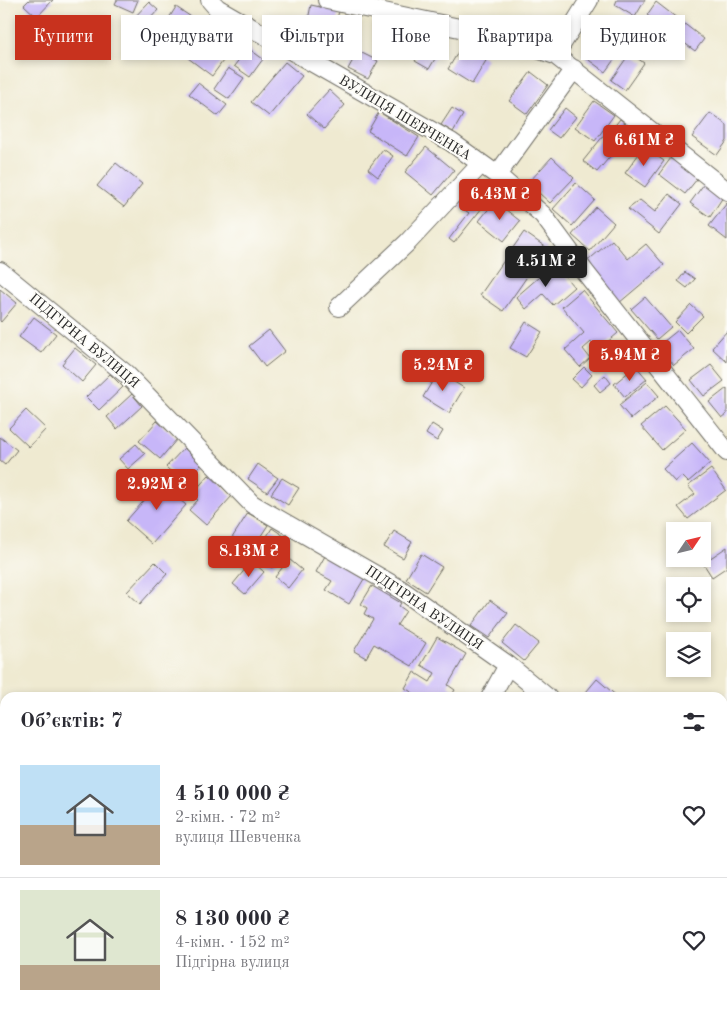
<!DOCTYPE html>
<html lang="uk">
<meta charset="utf-8">
<style>
body{margin:0;font-family:"Old Standard TT",serif;background:#f2f2f3;color:#2b2b33;height:100vh;display:flex;flex-direction:column;font-size:19px;white-space:nowrap}
*{box-sizing:border-box;margin:0}
p{font-size:16px;color:#7c7c81}
.icon{flex:none;width:28px;height:28px;fill:none;stroke:currentColor;stroke-width:2;stroke-linecap:round;stroke-linejoin:round}
.map{position:relative;flex:1;overflow:hidden}
.panel{position:absolute;left:0px;top:692px;width:728px;height:321px;display:flex;flex-direction:column;background:#fff;border-radius:15px 15px 0 0;box-shadow:0 2px 8px #0003}
.panel>*{flex:none}
.hud{position:absolute;left:15px;top:15px;width:698px;height:45px;display:flex;gap:10px}
.needle{width:32px;rotate:55deg}
.tools{position:absolute;left:666px;top:522px;display:grid;gap:10px}
.tools a{display:grid;place-items:center;width:45px;height:45px;border-radius:0px;background:#fff;box-shadow:0 2px 8px #0003;font-size:25px}
.price{position:absolute;translate:-50% -42px;padding:0 11px;border-radius:5px;background:#c8321e;color:#fff;font-size:16px;line-height:32px;filter:drop-shadow(0 1px 2px #0008)}
.price::after{content:'';position:absolute;left:50%;top:30px;width:15px;height:11px;margin-left:-8px;background:inherit;clip-path:polygon(0 0,100% 0,50% 100%)}
.price.selected{background:#222;color:#fff}
ul{padding:0;list-style:none}
li{display:flex;align-items:center;gap:15px;height:125px;padding:0 20px}
li+li{border-top:1px solid #e1e1e2}
li span{display:grid;place-items:center;flex:none;width:140px;height:100px;border-radius:0px;color:#555}
li>.icon{margin-inline-start:auto}
span .icon{width:60px;height:60px;fill:#fffc;stroke-width:1}
li b{font-size:21px}
h2{display:flex;justify-content:space-between;align-items:center;height:60px;padding:0 20px;font-size:21px}
.chip{padding:0 18px;border-radius:0px;background:#fff;box-shadow:0 2px 8px #0003;font-size:18px;line-height:45px}
.chip.selected{background:#c8321e;color:#fff}
.map>svg:first-child{display:block}
</style>
<div class="map">
<svg width="727" height="1013" viewBox="0 0 727 1013">
<rect width="100%" height="100%" fill="#fdfcf7"/>
<filter id="ink" filterUnits="userSpaceOnUse"><feTurbulence type="fractalNoise" baseFrequency=".02" numOctaves="2"/><feDisplacementMap in="SourceGraphic" scale="10" xChannelSelector="R" yChannelSelector="G"/><feConvolveMatrix kernelMatrix="1 2 1 2 8 2 1 2 1" color-interpolation-filters="sRGB"/></filter>
<filter id="wash" filterUnits="userSpaceOnUse"><feTurbulence type="fractalNoise" baseFrequency=".0096" numOctaves="4" result="noise"/><feDisplacementMap in="SourceGraphic" scale="20" xChannelSelector="R" yChannelSelector="G"/><feGaussianBlur stdDeviation="1.12" result="paint"/><feColorMatrix in="noise" values="0 0 0 0 0 0 0 0 0 0 0 0 0 0 0 0 0 1.4 0 .05"/><feComposite in="paint" operator="in"/></filter>
<g filter="url(#wash)">
<rect width="100%" height="100%" fill="#efead1"/>
<g id="blocks">
<path fill="#c7b6f8" d="M29 0H53L37 17 24 5Z
M117 0H138L133 12 115 4Z
M617 0H645L635 17 615 5Z
M149 2 158 10 140 30 130 22Z
M656 2 704 39 695 51 647 15Z
M311 5 339 11 335 27 308 20Z
M176 7 199 22 180 52 157 37Z
M294 19 326 36 318 51 286 33Z
M214 21 239 39 212 76 188 58Z
M393 24 423 31 418 50 389 43Z
M601 29 624 46 605 72 582 55Z
M431 34 445 42 429 69 415 61Z
M463 44 487 59 472 84 448 69Z
M248 48 263 59 250 77 234 66Z
M358 51 378 61 368 79 348 69Z
M630 53 644 63 625 90 611 80Z
M285 62 302 76 269 116 251 102Z
M228 68 244 78 229 99 214 89Z
M531 72 548 85 527 114 509 101Z
M198 83 227 105 218 116 189 94Z
M329 90 345 105 324 129 307 114Z
M594 101 614 115 595 141 575 127Z
M452 108 463 115 453 132 441 125Z
M565 108 576 117 559 138 548 130Z
M379 112 419 137 407 156 368 131Z
M710 113 727 125V141L717 155 692 137Z
M620 119 642 137 631 151 609 133Z
M604 135 618 147 597 172 583 161Z
M426 147 454 170 433 195 405 172Z
M644 147 664 161 645 187 625 173Z
M383 149 393 156 378 177 368 169Z
M552 157 574 178 550 203 528 183Z
M671 158 697 179 685 194 659 174Z
M116 163 142 184 124 207 97 186Z
M576 183 595 200 572 226 553 209Z
M704 184 723 197 710 217 690 203Z
M475 186 490 198 454 243 449 239 469 213 459 206Z
M669 194 682 204 659 234 628 209 640 200 655 212Z
M495 201 520 221 504 241 479 221Z
M727 203V240L709 226Z
M596 207 614 223 590 251 572 235Z
M524 232 547 248 503 311 480 295Z
M612 240 628 259 646 244 664 265 619 303 585 263Z
M554 264 574 287 553 305 543 294 526 309 516 297Z
M685 272 695 279 687 288 678 281Z
M0 289 17 303 1 322 0 321Z
M582 290 618 333 598 350 591 342 583 349 590 358 580 367 565 350 584 333 562 307Z
M645 297 671 327 657 339 631 309Z
M691 305 703 316 686 333 675 322Z
M34 317 56 334 41 353 19 337Z
M526 322 542 332 526 357 510 348Z
M269 330 285 351 265 367 249 346Z
M678 330 694 349 674 365 658 346Z
M727 331V362L712 348Z
M621 345 629 354 617 364 610 355Z
M75 348 96 365 82 382 62 364Z
M711 365 724 381 704 396 691 380Z
M636 366 647 379 625 397 614 384Z
M584 367 592 375 581 387 572 379Z
M438 372 464 388 449 413 423 397Z
M110 374 123 387 99 410 86 397Z
M605 375 611 383 600 392 594 385Z
M647 382 659 396 631 419 619 405Z
M727 388V414L722 418 709 402Z
M132 394 142 406 117 429 107 417Z
M665 406 686 429 662 450 641 426Z
M26 410 46 429 29 447 9 428Z
M157 421 177 439 160 459 139 441Z
M432 424 443 431 437 441 426 434Z
M0 437 17 450 5 465 0 461Z
M692 443 710 463 688 482 682 476 675 482 663 469Z
M136 444 145 454 128 469 119 459Z
M184 448 201 465 183 483 166 467Z
M258 464 278 478 267 492 248 479Z
M711 469 726 490 688 519 678 507 695 494 688 486Z
M209 475 232 496 206 525 189 510 198 500 192 494Z
M165 477 178 488 173 494 186 505 152 544 126 521Z
M282 478 299 488 288 505 271 494Z
M248 513 268 525 249 554 230 541Z
M272 528 290 540 272 568 255 556Z
M394 531 412 542 403 558 384 547Z
M727 547V567L712 577 703 563Z
M421 554 442 567 426 592 406 579Z
M325 556 364 579 349 604 326 590 332 581 316 572Z
M289 559 302 570 288 588 275 577Z
M252 561 264 572 245 594 233 584Z
M155 562 167 574 140 604 127 592Z
M372 586 401 603 399 606 406 611 397 625 426 643 412 666 374 644 366 658 354 651 373 619 364 614 367 608 361 604Z
M490 600 508 613 489 638 471 626Z
M516 625 539 643 524 661 502 643Z
M437 637 466 654 448 685 455 690 450 698H421L405 688 414 672 430 682 435 673 421 665Z
M597 679 619 698H581Z
M727 787V825L722 822V793Z
M5 968V991L0 986V973Z
M346 1009H373L371 1013H344Z
M439 1009H460L458 1013H450Z
M637 1009H692V1013H637Z"/>
</g>
</g>
<g filter="url(#ink)">
<use href="#blocks" fill-opacity="0" stroke="#706e65" stroke-width="1"/>
<g fill="none" stroke-linecap="round" stroke-linejoin="round">
<defs>
<path id="minor" d="M210 0 217 8 451 142 497 175 543 215 585 272 727 452
M327 0 502 37 555 55 589 0
M555 55 727 191
M497 175 574 69
M0 271 126 374 252 504 400 589 508 665 548 698
M339 307 408 242 481 164
M490 698 508 665
M722 831 727 834
M722 963 727 936
M390 1013 392 1009
M715 1013 716 1009"/>
</defs>
<use href="#minor" stroke="#706e65" stroke-width="20"/>
<use href="#minor" stroke="#fff" stroke-width="18"/>
</g>
</g>
<g text-anchor="middle" dominant-baseline="central" stroke-width="4" stroke-linejoin="round" paint-order="stroke">
<g font-size="14" fill="#2b2b2b" stroke="#fdfcf7">
<text transform="translate(405 118) rotate(31)">ВУЛИЦЯ ШЕВЧЕНКА</text>
<text transform="translate(84 341) rotate(40)">ПІДГІРНА ВУЛИЦЯ</text>
<text transform="translate(424 608) rotate(34)">ПІДГІРНА ВУЛИЦЯ</text>
</g>
</g>
</svg>
<div class="tools">
<a><svg class="needle" viewBox="-14 -14 28 28"><path d="M0-13l5 13h-10z" fill="#e53935"/><path d="M0 13l5-13h-10z" fill="#7c7c81"/></svg></a>
<a><svg class="icon" aria-label="locate" viewBox="0 0 24 24"><circle cx="12" cy="12" r="6"/><path d="M12 2v4M12 18v4M2 12h4M18 12h4"/></svg></a>
<a><svg class="icon" aria-label="layers" viewBox="0 0 24 24"><path d="M12 4l9 5-9 5-9-5zM3 14l9 5 9-5"/></svg></a>
</div>
<b class="price" style="left:644px;top:167px">6.61M ₴</b>
<b class="price" style="left:500px;top:221px">6.43M ₴</b>
<b class="price selected" style="left:546px;top:288px">4.51M ₴</b>
<b class="price" style="left:630px;top:382px">5.94M ₴</b>
<b class="price" style="left:443px;top:392px">5.24M ₴</b>
<b class="price" style="left:157px;top:511px">2.92M ₴</b>
<b class="price" style="left:249px;top:578px">8.13M ₴</b>
<div class="hud">
<a class="chip selected">Купити</a>
<a class="chip">Орендувати</a>
<a class="chip">Фільтри</a>
<a class="chip">Нове</a>
<a class="chip">Квартира</a>
<a class="chip">Будинок</a>
</div>
<section class="panel">
<h2>Об’єктів: 7<svg class="icon" aria-label="filters" viewBox="0 0 24 24"><path d="M4 7h16M4 17h16"/><circle cx="9" cy="7" r="2"/><circle cx="15" cy="17" r="2"/></svg></h2>
<ul>
<li><span style="background:linear-gradient(#bfe0f5 60%,#b9a48a 0)"><svg class="icon" aria-label="home" viewBox="0 0 24 24"><path d="M3 11l9-7 9 7M6 9v11h12V9"/></svg></span><div><b>4 510 000 ₴</b><p>2-кімн. · 72 m²</p><p>вулиця Шевченка</p></div><svg class="icon" aria-label="heart" viewBox="0 0 24 24"><path d="M12 20l-8-8c-3-5 5-10 8-4 3-6 11-1 8 4z"/></svg></li>
<li><span style="background:linear-gradient(#dfe7d0 75%,#b9a48a 0)"><svg class="icon" aria-label="home" viewBox="0 0 24 24"><path d="M3 11l9-7 9 7M6 9v11h12V9"/></svg></span><div><b>8 130 000 ₴</b><p>4-кімн. · 152 m²</p><p>Підгірна вулиця</p></div><svg class="icon" aria-label="heart" viewBox="0 0 24 24"><path d="M12 20l-8-8c-3-5 5-10 8-4 3-6 11-1 8 4z"/></svg></li>
</ul>
</section>
</div>
